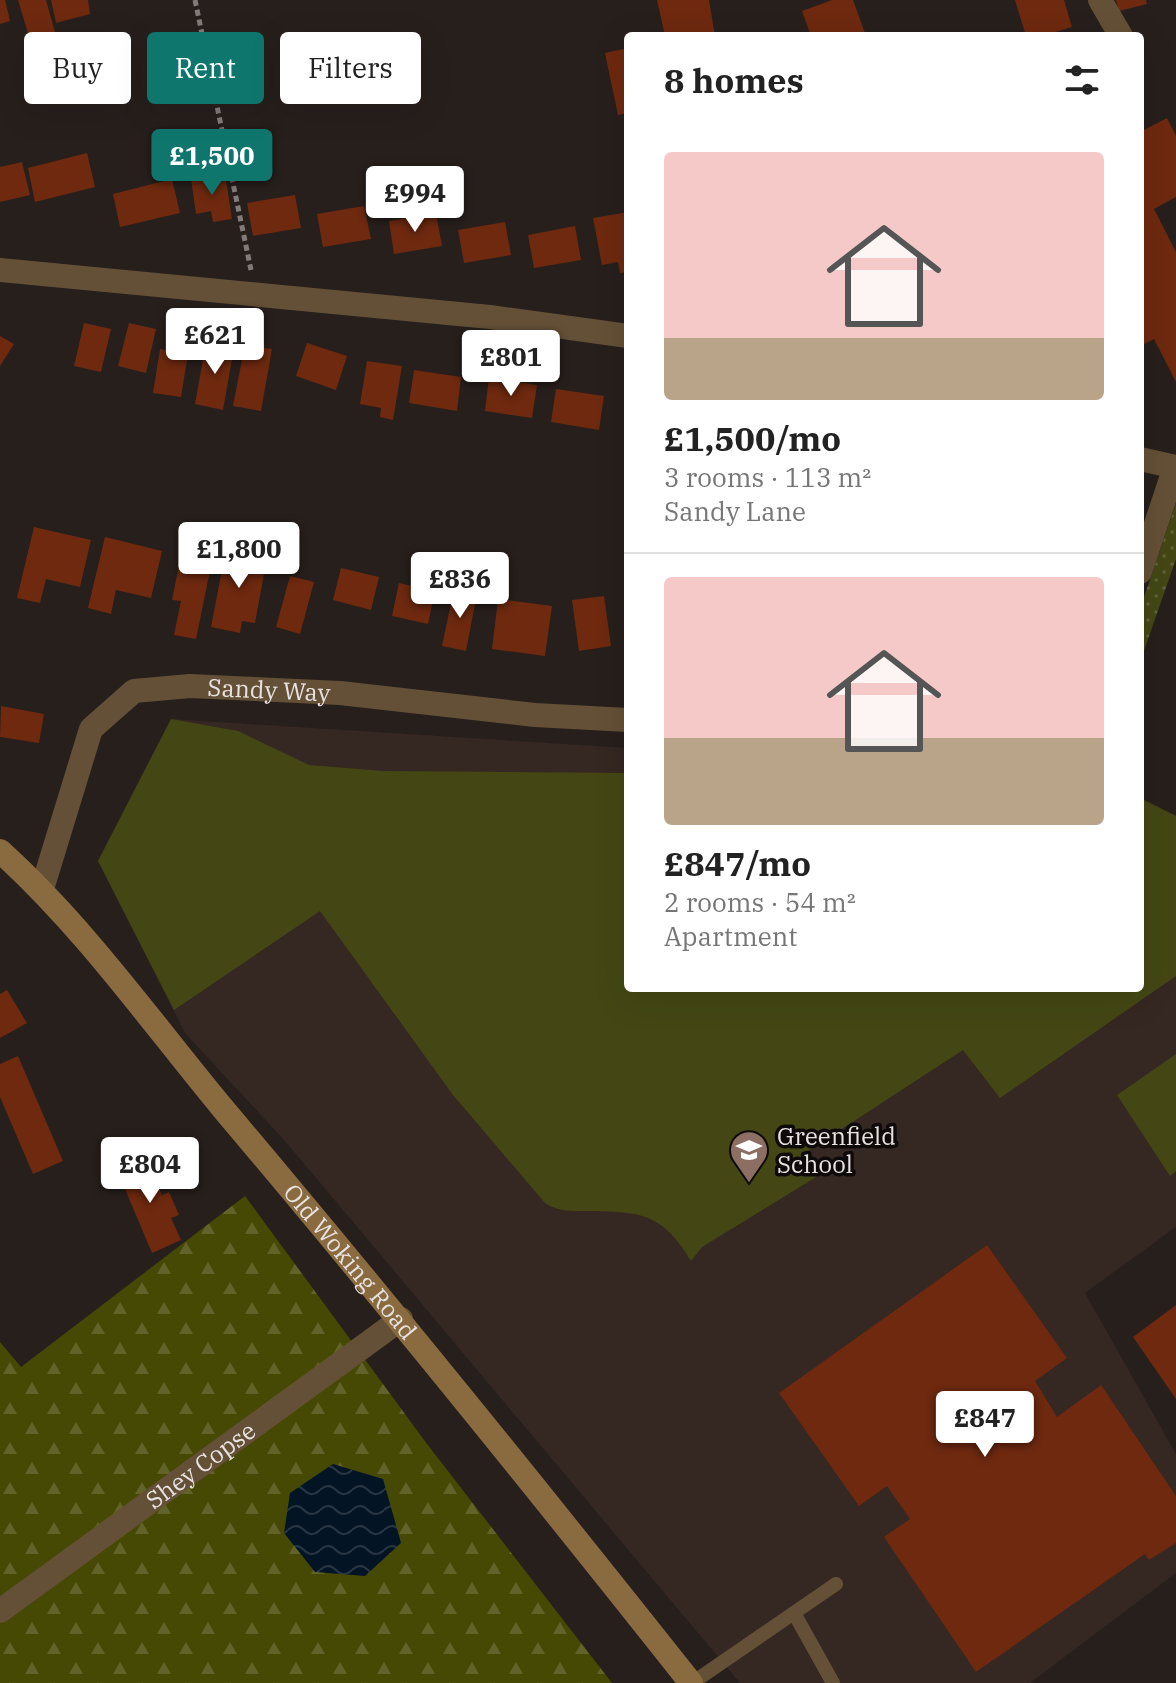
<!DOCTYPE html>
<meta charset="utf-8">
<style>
body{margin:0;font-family:"IBM Plex Serif",serif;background:#f2f2f2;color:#222;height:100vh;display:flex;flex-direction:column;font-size:30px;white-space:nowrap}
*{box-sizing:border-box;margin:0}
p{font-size:26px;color:#767676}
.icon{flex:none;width:44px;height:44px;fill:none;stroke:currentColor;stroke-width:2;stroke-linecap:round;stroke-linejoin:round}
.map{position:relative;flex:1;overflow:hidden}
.panel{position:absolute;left:624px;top:32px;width:520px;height:960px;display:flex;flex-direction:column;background:#fff;border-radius:8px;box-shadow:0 8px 32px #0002}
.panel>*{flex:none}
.hud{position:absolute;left:24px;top:32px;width:480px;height:72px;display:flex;gap:16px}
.price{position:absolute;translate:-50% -68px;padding:0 18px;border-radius:8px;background:#fff;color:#222;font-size:26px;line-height:52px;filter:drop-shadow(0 2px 4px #0008)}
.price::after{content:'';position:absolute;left:50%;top:48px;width:24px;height:18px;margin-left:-12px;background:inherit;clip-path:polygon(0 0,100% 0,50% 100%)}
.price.current{background:#0f766e;color:#fff}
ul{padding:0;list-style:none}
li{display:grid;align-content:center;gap:16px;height:424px;padding:0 40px}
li+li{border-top:2px solid #e0e0e0}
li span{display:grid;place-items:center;height:248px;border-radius:8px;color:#555}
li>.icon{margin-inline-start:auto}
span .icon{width:144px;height:144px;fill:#fffc;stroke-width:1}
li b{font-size:34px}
h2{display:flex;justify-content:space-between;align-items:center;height:96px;padding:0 40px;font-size:34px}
.chip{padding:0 28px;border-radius:8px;background:#fff;box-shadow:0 8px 32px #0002;font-size:28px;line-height:72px}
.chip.current{background:#0f766e;color:#fff}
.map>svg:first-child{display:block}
</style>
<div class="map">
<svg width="1176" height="1683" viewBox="0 0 1176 1683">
<defs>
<pattern id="grass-dots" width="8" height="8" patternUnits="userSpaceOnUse" patternTransform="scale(2)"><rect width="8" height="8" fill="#444714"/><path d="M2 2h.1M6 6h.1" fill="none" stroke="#5f6136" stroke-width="1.8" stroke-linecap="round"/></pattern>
<pattern id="forest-firs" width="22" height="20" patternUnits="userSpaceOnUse" patternTransform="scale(2)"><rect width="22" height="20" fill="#464904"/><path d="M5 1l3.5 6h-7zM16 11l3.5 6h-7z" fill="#616328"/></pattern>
<pattern id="water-waves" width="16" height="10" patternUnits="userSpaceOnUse" patternTransform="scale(2)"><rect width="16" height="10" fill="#031425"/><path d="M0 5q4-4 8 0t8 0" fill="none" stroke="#283644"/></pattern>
</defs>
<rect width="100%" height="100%" fill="#271f1c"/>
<path fill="#352722" d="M171 719 628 748V988H1140V798L1176 816V1227L1085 1293 1176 1454V1573L1030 1683H740L285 1141 185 1033 98 861Z"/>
<path fill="url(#grass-dots)" d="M1176 503V559L1140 662V609Z"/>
<path fill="url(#forest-firs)" d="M245 1196 427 1444 612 1683H0V1342L21 1367Z"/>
<path fill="#444714" d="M171 719 238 731 309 765 383 771 628 773V988H1140V798L1176 816V976L1000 1098 963 1050 805 1153 821 1174 702 1247 691 1261C662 1212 640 1212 587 1211 571 1211 559 1212 545 1203L453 1095 320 911 174 1010 98 861Z
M1176 1054V1171L1170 1176 1117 1095Z"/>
<path fill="url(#water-waves)" d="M333 1464 383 1479 401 1543 365 1576 315 1572 284 1533 290 1493Z"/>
<path fill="#6e290f" d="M0 0H5L10 21 0 24Z
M18 0H46L55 32 30 40Z
M51 0H88L90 14 56 23Z
M657 0H709L715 36H665Z
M832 0H853L866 36H811L802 11Z
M1015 0H1064L1072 27 1042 36H1026Z
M1116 0H1146L1147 4 1119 11Z
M628 48V113L618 115 605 53Z
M1167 118 1176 136V197L1154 209 1176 252V382L1154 339 1140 346V132Z
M87 153 95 187 35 202 28 168Z
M22 162 30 195 0 202V167Z
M225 174 232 219 213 222 211 211 196 214 191 179Z
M172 179 180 213 120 227 113 194Z
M295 195 301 228 253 236 247 203Z
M364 206 371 239 323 247 317 214Z
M628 212V272L620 273 618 262 602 265 593 218Z
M436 213 442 246 394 254 389 221Z
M505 222 511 255 464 263 458 230Z
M575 226 581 260 534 268 528 235Z
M84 323 111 329 101 372 74 366Z
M129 323 156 329 146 373 118 366Z
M0 336 14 344 0 366Z
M206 343 234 348 223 410 195 404Z
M307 343 347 356 336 390 296 376Z
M245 344 272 349 261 411 233 406Z
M160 349 188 354 181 397 153 393Z
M367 361 402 366 393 420 380 417 381 408 360 404Z
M414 370 461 377 457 411 409 403Z
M489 377 537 385 532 418 485 411Z
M556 389 604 396 599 430 551 422Z
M34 527 91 540 80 587 46 579 40 603 17 598Z
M105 537 162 551 151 598 116 590 111 614 88 608Z
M226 549 267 557 255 623 242 621 240 633 211 627Z
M180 560 211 566 196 639 174 635 181 601 172 600Z
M341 568 379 577 371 610 333 600Z
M290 576 314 582 300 634 276 627Z
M399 583 435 591 428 624 392 616Z
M454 589 477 593 466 651 442 646Z
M604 596 611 646 579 651 572 600Z
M498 599 552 606 545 656 492 649Z
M1 706 44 714 39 743 0 737Z
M7 990 27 1023 0 1038V994Z
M18 1056 63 1161 33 1174 0 1097V1064Z
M146 1157 162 1195 169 1192 179 1215 171 1218 181 1240 152 1253 117 1170Z
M987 1245 1067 1358 1035 1381 1057 1417 1101 1385 1176 1496V1543L1149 1560 1145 1554 976 1672 884 1537 910 1519 887 1486 859 1506 779 1393Z
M1176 1305V1399L1133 1337Z"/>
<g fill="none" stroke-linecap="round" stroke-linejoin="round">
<path stroke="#827b79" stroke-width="5" stroke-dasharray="6 4" stroke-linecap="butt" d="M195 0 251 270"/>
<path stroke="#645036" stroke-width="14" d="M794 1613 833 1683
M692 1683 836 1584"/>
<g stroke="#645036" stroke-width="24">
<path d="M1100 0 1121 36"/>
<path d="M0 270 490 317 628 336"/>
<path d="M1140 459 1176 467"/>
<path d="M1140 572 1175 467"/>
<path id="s1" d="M42 889 91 729 134 691 190 686 340 693 535 715 628 720"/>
<path id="s2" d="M0 1611 401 1319"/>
</g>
<path stroke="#8a6a3f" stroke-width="24" id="s3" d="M0 851C86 929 151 1022 225 1111 384 1299 538 1490 691 1683"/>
</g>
<defs>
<symbol id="school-pin" viewBox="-11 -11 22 30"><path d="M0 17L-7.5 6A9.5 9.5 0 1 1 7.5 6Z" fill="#8d6e63" stroke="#0e0a09"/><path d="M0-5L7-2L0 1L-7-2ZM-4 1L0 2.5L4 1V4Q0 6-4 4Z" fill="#fff"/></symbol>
</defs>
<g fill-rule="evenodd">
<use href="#school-pin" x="727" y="1128" width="44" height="60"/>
</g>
<g text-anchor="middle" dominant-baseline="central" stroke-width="7" stroke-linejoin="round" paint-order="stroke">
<g font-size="24" fill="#e8e2e0" stroke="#0e0a09">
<text stroke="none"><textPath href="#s1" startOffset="360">Sandy Way</textPath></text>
<text stroke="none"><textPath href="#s3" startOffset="540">Old Woking Road</textPath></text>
<text stroke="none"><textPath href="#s2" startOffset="248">Shey Copse</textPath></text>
</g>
<g font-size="24" fill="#e8e2e0" stroke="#0e0a09" text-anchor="start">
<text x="777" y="1136">Greenfield<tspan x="777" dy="28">School</tspan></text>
</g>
</g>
</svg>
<b class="price current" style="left:212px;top:197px">£1,500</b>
<b class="price" style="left:415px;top:234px">£994</b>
<b class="price" style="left:215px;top:376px">£621</b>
<b class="price" style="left:511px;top:398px">£801</b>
<b class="price" style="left:239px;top:590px">£1,800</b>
<b class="price" style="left:460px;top:620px">£836</b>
<b class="price" style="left:150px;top:1205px">£804</b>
<b class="price" style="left:985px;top:1459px">£847</b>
<div class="hud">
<a class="chip">Buy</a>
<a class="chip current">Rent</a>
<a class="chip">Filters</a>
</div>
<section class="panel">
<h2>8 homes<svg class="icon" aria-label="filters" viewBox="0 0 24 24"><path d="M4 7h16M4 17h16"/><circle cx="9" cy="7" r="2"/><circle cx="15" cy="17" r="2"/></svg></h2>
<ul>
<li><span style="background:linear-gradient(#f6c9c9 75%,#b9a48a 0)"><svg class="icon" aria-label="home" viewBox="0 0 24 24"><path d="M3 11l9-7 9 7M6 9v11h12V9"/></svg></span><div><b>£1,500/mo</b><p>3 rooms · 113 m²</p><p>Sandy Lane</p></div></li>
<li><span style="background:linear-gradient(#f6c9c9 65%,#b9a48a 0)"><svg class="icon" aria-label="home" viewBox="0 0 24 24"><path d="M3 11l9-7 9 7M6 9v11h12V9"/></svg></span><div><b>£847/mo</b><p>2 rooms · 54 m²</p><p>Apartment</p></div></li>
</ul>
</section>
</div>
